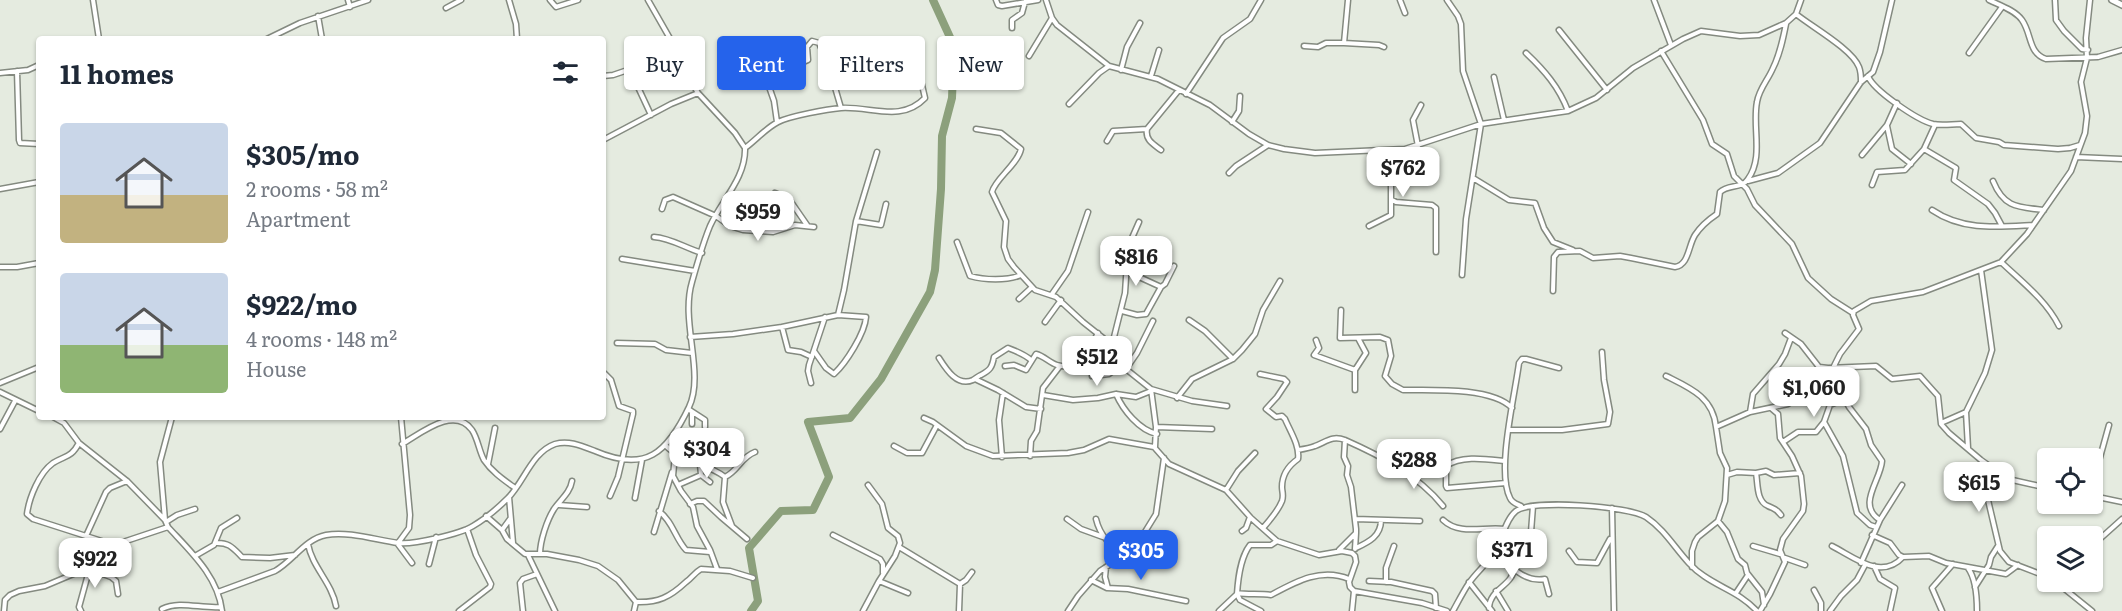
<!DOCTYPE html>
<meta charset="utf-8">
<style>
body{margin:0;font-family:Literata,serif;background:#f6f6f7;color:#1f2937;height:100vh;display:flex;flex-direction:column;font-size:22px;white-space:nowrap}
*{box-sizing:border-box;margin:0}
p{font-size:20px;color:#747a83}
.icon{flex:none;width:33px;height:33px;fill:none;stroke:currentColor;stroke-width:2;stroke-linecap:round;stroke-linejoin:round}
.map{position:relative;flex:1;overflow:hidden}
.sheet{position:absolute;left:36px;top:36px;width:570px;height:384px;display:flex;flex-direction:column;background:#fff;border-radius:6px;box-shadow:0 2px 4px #0004}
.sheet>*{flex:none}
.hud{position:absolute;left:624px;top:36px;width:570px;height:54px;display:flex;gap:12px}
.tools{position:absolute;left:2037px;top:448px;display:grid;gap:12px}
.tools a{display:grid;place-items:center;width:66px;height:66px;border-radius:6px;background:#fff;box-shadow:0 2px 4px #0004;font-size:30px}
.price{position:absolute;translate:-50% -51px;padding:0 14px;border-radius:12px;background:#fff;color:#222;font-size:20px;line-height:39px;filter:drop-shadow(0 2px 3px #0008)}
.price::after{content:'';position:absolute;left:50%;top:36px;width:18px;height:14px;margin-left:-9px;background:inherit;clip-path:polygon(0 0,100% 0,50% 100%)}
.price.on{background:#2563eb;color:#fff}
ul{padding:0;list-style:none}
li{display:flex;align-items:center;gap:18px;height:150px;padding:0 24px}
li span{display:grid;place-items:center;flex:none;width:168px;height:120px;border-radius:6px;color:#555}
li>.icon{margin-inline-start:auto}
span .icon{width:72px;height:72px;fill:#fffc;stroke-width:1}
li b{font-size:26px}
h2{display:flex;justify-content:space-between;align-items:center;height:72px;padding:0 24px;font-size:26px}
.pill{padding:0 21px;border-radius:6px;background:#fff;box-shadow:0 2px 4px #0004;font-size:21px;line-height:54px}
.pill.on{background:#2563eb;color:#fff}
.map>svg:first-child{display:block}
</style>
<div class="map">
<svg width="2122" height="611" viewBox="0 0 2122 611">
<rect width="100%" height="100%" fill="#e5ebe0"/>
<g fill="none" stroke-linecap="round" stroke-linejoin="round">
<path stroke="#8ca07c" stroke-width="8" d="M751 611 758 601 749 548 781 511 813 510 829 477 808 422 850 418 881 379 930 292 935 270 941 189 942 136 952 98 954 46 933 0"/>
<defs>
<path id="street" d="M93 0 99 39
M348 0 350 7
M509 0 516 24 517 39
M550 0 556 7 578 0
M996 0 998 5 1002 6 1038 0
M1046 0 1052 18 1057 25 1109 66 1158 79 1210 105 1249 134 1268 145 1284 149 1315 153 1405 149 1481 124 1568 111 1596 98 1633 68 1683 39 1701 31 1740 36 1759 35 1786 23 1796 14 1801 0
M1400 0 1405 13
M1447 0 1458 16 1461 24 1463 71 1481 124 1466 219 1462 275
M1654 0 1671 45
M1989 0C1999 5 2015 10 2022 20 2032 34 2028 53 2046 59L2098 57 2122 50
M2055 0 2056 20 2064 31 2082 49 2088 50
M446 8 461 0
M1796 14C1812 27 1852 49 1859 67 1861 72 1861 77 1861 82
M318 16 322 39
M1012 28V20L1022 13 1025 2
M1559 30 1607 90
M267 39 300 23 368 0
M1344 43 1348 0
M1304 46 1318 47 1326 43H1344L1379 45 1384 47
M1661 51 1703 120 1712 144 1727 154 1734 176 1747 189 1755 205 1792 244 1808 278 1831 299 1853 313
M1526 53C1544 70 1559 87 1568 111
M1969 53 2002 7
M1029 56 1052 18
M630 70 651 115
M1121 70 1127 47 1140 23
M17 71 19 140 20 143 39 144
M0 73 28 70 39 65
M603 76 613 75 675 54
M1151 76 1159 50
M1868 76C1873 90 1917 120 1933 124 1942 126 1952 124 1961 124L1976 138 1999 142 2004 145 2058 149 2070 148 2080 145
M1494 77 1504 120
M1186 94 1223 38 1250 19 1261 0
M1069 104 1099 73 1109 66
M777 122 774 101 766 78 808 60 807 47 812 41 819 43 829 67 841 108
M1232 122 1239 111 1240 96
M1887 126 1892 149 1911 164
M976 129 1001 133 1021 149C1018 164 995 179 992 192L1006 221 1004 247 1008 259 1014 267 1035 290 1056 297 1083 322 1112 345 1114 354 1121 365 1151 389 1156 427 1155 447
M603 140 671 104 698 93
M1107 141 1113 131 1147 129
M1418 146 1413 120 1421 105
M745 148C756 140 766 128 778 122 790 116 828 109 841 108 871 106 901 123 925 98L916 59
M1924 149 1956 168 1954 180 1988 204 1995 213 2002 226
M1161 150C1153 144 1145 140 1147 129L1179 90
M1862 155 1887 125 1897 103
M2076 157 2122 159
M1229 173 1236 166 1268 145
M1473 178 1509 200 1535 203 1544 228 1553 242 1573 250
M1748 181 1778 173 1820 143 1861 82 1873 72 1880 52 1892 0
M1993 181C2004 208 2018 207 2044 210
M1872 185 1877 172 1905 170 1924 149 1935 125
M0 189 39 182
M775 193 789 199 807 225
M1392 200 1396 202 1432 205 1436 208V252
M662 209 665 200 673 197 716 216 730 226 743 230 773 232 795 225 814 227
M1932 210C1963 231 1997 227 2033 225
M856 221 881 225 886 204
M1369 226 1391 215V179L1393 174 1402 169 1405 149
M654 237C671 238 685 248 702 253
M957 242 970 276C984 280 1007 281 1021 275
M622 259 695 271
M2001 262C2022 282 2046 300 2059 326
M0 267H17L39 263
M1126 271 1161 287 1165 284 1174 266
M1553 291 1554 257 1558 252 1580 251 1593 258 1620 256 1631 258 1675 267C1689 265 1688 246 1695 235 1701 226 1708 220 1717 214L1720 192C1728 184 1742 189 1748 179 1764 157 1752 127 1757 102 1759 89 1768 80 1773 68 1780 54 1783 39 1786 24
M1052 294 1068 271 1088 212
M1019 299 1032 287
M1341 310 1340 338 1380 337 1388 340 1391 356 1385 376 1392 384 1403 390C1431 390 1492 387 1512 408
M1122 311 1137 315 1146 314 1161 287
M1189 320 1205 331 1233 359
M1045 322 1061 300
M782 327 788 350 801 352 812 357
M1785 333 1801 344 1819 367 1828 368 1876 366 1892 379 1920 376 1938 396 1941 424 1949 433 1981 460 2008 479 2048 488
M690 337 733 334 782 327 838 315 844 290 856 221 877 152
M1316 340 1319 348 1314 355 1355 370
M617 343 655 344 666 350 692 353
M1112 345 1125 293 1128 247 1139 222
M814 351 826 368 834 374C846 363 865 333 866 317L838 315
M939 358C946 369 957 387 973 380 973 380 980 375 981 375 990 370 992 368 994 357L1008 348C1016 351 1024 354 1031 360
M1005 366 1014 365 1026 370 1036 354C1044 356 1050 363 1057 365 1081 372 1089 350 1098 333
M1833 368 1840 354 1859 329 1853 315 1854 311 1871 301 1923 292 2001 262 2027 234 2071 171 2085 133 2087 116 2081 82 2087 58 2086 38 2090 0
M1126 369 1137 353 1153 321
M1828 369 1849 407 1866 429 1871 445 1882 461C1881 480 1856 505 1880 520
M603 372 611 380 619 406 633 411V414L618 477 610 496
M1260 374 1284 379 1287 382 1277 397 1266 409 1276 417 1282 416 1285 419C1290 431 1300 446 1298 459 1288 466 1282 474 1282 487 1282 492 1284 495 1282 501 1278 511 1270 520 1263 528
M1092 376 1109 374 1121 365
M1666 376C1690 388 1713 397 1716 427
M975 379 998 390 1026 407 1041 409
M0 383 39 367
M811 383 808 371 809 365 825 317
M1151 389 1192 401 1227 406
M1355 390V370L1366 353 1358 338
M0 392 39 411
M1116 394C1123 410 1139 430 1157 434
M1043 395 1073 400 1098 398 1116 394 1136 397 1151 391
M1177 398 1192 379 1233 359 1242 350 1255 334 1263 310 1280 281
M688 409 705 420V427
M692 412V424
M1750 412 1753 394 1779 364 1785 354 1791 338
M53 417 64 423 79 443 127 481 165 520
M172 417 160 462 165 520 168 527C190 551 218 576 222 611
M924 418 933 422 966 446 993 456 1068 453 1084 450 1109 439 1154 447 1169 464 1226 490 1251 518 1277 541 1319 555 1342 551 1352 553 1355 556 1356 562 1349 582 1350 587 1354 591 1422 603 1447 611
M1824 422 1843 456 1857 513 1870 525 1876 527
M1941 423 1966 412
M1156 427 1212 429
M0 429 15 401
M1509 430H1562L1608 424 1610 412 1604 380 1602 352
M1783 442 1798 432H1816L1824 422 1830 405 1844 399
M79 443C71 458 66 455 53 463 39 473 29 498 27 514L33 519 114 545
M402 444C420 434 454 405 472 430 478 439 479 451 484 460 492 472 504 480 515 488
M666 446C682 462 707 463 725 477L723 502 732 526
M894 446 907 453H922L937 425
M1968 448 1966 412 1985 373 1992 350 1981 270
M1298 450C1304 449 1310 448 1315 446 1326 442 1332 435 1345 440 1381 456 1418 475 1443 506
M675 455 673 476 681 491 693 507 697 526 710 550 717 569
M1030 456 1031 441 1037 431 1043 388 1060 366
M1002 457 999 420 1003 393
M1504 461C1486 459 1461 455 1446 466V486L1447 488 1506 483
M488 464 495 428
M700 464 701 475 710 482
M1756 473 1766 471 1774 475 1800 473
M1727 475 1737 472 1756 473C1758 483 1756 501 1768 506 1774 509 1776 508 1781 515
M725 477C738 471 741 457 755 452
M2008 479 1992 489 1988 500 2000 551 2009 562 2048 577
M678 485 701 475
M1226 490 1238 471 1255 453
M2093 496 2122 502
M2094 496 2099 461 2109 425
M509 497 513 543
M635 498 642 460
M690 504 697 501H704L721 517 747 539
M559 505 587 507
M1521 506C1517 504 1512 503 1510 498 1496 471 1515 395 1519 363L1522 359H1526L1559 368
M1612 508 1614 611
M659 511C673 522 675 538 686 550L710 552
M486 516 502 530 507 539 525 554H547L579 560 598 566 618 580 636 602C658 603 670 597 686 582 692 578 694 573 701 569L730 571 753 578
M1067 519 1081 529 1103 537
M1096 519C1100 536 1111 546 1124 556
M1355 519 1420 521
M1443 520C1460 536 1484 526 1505 529
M1718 521 1727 532 1738 559 1745 565 1747 573 1762 592 1764 605
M166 522 177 515 195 509
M502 530 510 519
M1242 531 1246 528 1250 517
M654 532 672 472
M833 535 880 559 883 564V573
M1872 535 1890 543 1899 555 1903 557 1929 556 1946 563 2006 574 2018 565
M86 536 106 492 110 488 127 481
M215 543C229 542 233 548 242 557L270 558 295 555
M397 543 412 563
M398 543 409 528 410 515 401 417
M308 544C312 567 332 583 336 606
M1138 544 1166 547
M1753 546 1780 554
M1832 546C1854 557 1881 581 1903 557
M2092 546 2122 519
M899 547 960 584 966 580 972 572
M1356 548C1369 542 1381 536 1381 520
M1355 549 1356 533
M1496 549C1508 565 1524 583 1545 579L1549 594
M1339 550 1356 533V529L1351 487 1347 475 1348 466 1344 457 1345 440
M1569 551 1577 562 1597 563 1610 539
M540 554C540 541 547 520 554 509 561 499 570 493 572 481
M528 555 555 611
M195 556 214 545 221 528 237 518
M1785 558 1805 565
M1532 560 1531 532 1533 506
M1861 563 1880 520 1902 485
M429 564 436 537
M92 565V570L111 577 116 581 118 594
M1874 566 1880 579 1895 588 1890 611
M1106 567 1105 577 1108 588
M1692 567V551L1695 542 1698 537 1718 521 1725 501 1727 468 1720 453 1716 427 1750 412 1788 404 1820 384
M1968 568C1976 579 1977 597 1977 611
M1091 580 1107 588 1128 589 1186 601
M879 581 908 593
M1369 581 1391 582 1432 591 1435 594 1436 608
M1386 582V568L1394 546
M1469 582 1492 611
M2056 582 2092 611
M1975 587 1989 565 1991 557 1998 546
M1814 590 1821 603V611
M1496 591 1508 611
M218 592 275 571C293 561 305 539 326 535 349 531 376 540 398 543 413 545 460 534 473 526 485 519 498 508 508 498 524 482 532 452 555 444 569 440 582 446 595 451 646 473 667 453 689 407 705 373 680 322 692 282 697 264 703 243 710 226 721 201 746 178 745 148L735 133 698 93 675 54 672 42 648 0
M1237 593C1249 595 1259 593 1271 595 1295 582 1321 567 1349 579
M1736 593 1748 575
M1489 608C1490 588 1513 586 1514 568
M162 609C180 600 201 609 221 607
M4 611 5 600 10 595 19 591 45 586 90 567 114 545 168 527
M81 611 79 607 90 567
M459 611 490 587 491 584 476 555 467 529
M523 611 520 583 523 579 537 574
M634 611 636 602
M863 611 879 581 895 556 900 543 898 536 888 528 882 504 868 485
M959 611 960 584
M1068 611 1078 596 1100 571 1135 548 1156 514 1164 458
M1219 611 1237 594
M1261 611 1240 600 1237 594C1238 579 1240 558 1250 545H1271L1277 541
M1352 611 1354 591
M1453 611C1458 602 1463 592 1469 583 1478 570 1490 562 1497 547 1503 536 1506 519 1516 511 1531 499 1629 506 1646 517 1670 533 1681 561 1704 576 1723 589 1740 593 1757 611
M1760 611 1770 594 1785 562 1780 550 1783 539 1803 511 1804 504 1801 476 1792 456 1780 438 1778 414 1771 408
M1830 611 1841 596 1857 580 1865 565
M1942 611 1932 588 1953 564"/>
<path id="secondary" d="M2112 0 2122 5"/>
</defs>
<use href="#street" stroke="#848a80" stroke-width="7"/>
<use href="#secondary" stroke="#848a80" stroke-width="8"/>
<use href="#street" stroke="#fff" stroke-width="4"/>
<use href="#secondary" stroke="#fff" stroke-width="5"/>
</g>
</svg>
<div class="tools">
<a><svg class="icon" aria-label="locate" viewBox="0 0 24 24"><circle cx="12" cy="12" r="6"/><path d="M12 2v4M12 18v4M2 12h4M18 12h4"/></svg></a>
<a><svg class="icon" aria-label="layers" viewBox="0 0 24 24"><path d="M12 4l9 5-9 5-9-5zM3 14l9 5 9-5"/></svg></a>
</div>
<b class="price" style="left:1403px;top:198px">$762</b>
<b class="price" style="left:758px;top:242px">$959</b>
<b class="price" style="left:1136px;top:287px">$816</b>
<b class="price" style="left:1097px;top:387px">$512</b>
<b class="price" style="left:1814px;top:418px">$1,060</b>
<b class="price" style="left:707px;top:479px">$304</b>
<b class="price" style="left:1414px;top:490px">$288</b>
<b class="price" style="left:1979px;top:513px">$615</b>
<b class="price" style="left:1512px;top:580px">$371</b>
<b class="price on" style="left:1141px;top:581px">$305</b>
<b class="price" style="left:95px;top:589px">$922</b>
<div class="hud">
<a class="pill">Buy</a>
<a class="pill on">Rent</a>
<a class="pill">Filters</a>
<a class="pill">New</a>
</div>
<section class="sheet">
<h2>11 homes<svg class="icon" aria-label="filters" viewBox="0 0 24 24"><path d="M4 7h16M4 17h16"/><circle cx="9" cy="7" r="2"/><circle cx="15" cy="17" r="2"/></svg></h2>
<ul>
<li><span style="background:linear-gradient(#c9d6e8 60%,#c2b280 0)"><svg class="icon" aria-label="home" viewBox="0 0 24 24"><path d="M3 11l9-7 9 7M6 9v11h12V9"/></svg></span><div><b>$305/mo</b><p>2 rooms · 58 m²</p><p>Apartment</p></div></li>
<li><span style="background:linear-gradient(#c9d6e8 60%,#8fb573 0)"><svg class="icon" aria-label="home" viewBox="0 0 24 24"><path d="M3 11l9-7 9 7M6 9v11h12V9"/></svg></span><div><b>$922/mo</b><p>4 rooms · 148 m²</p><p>House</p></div></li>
</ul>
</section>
</div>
